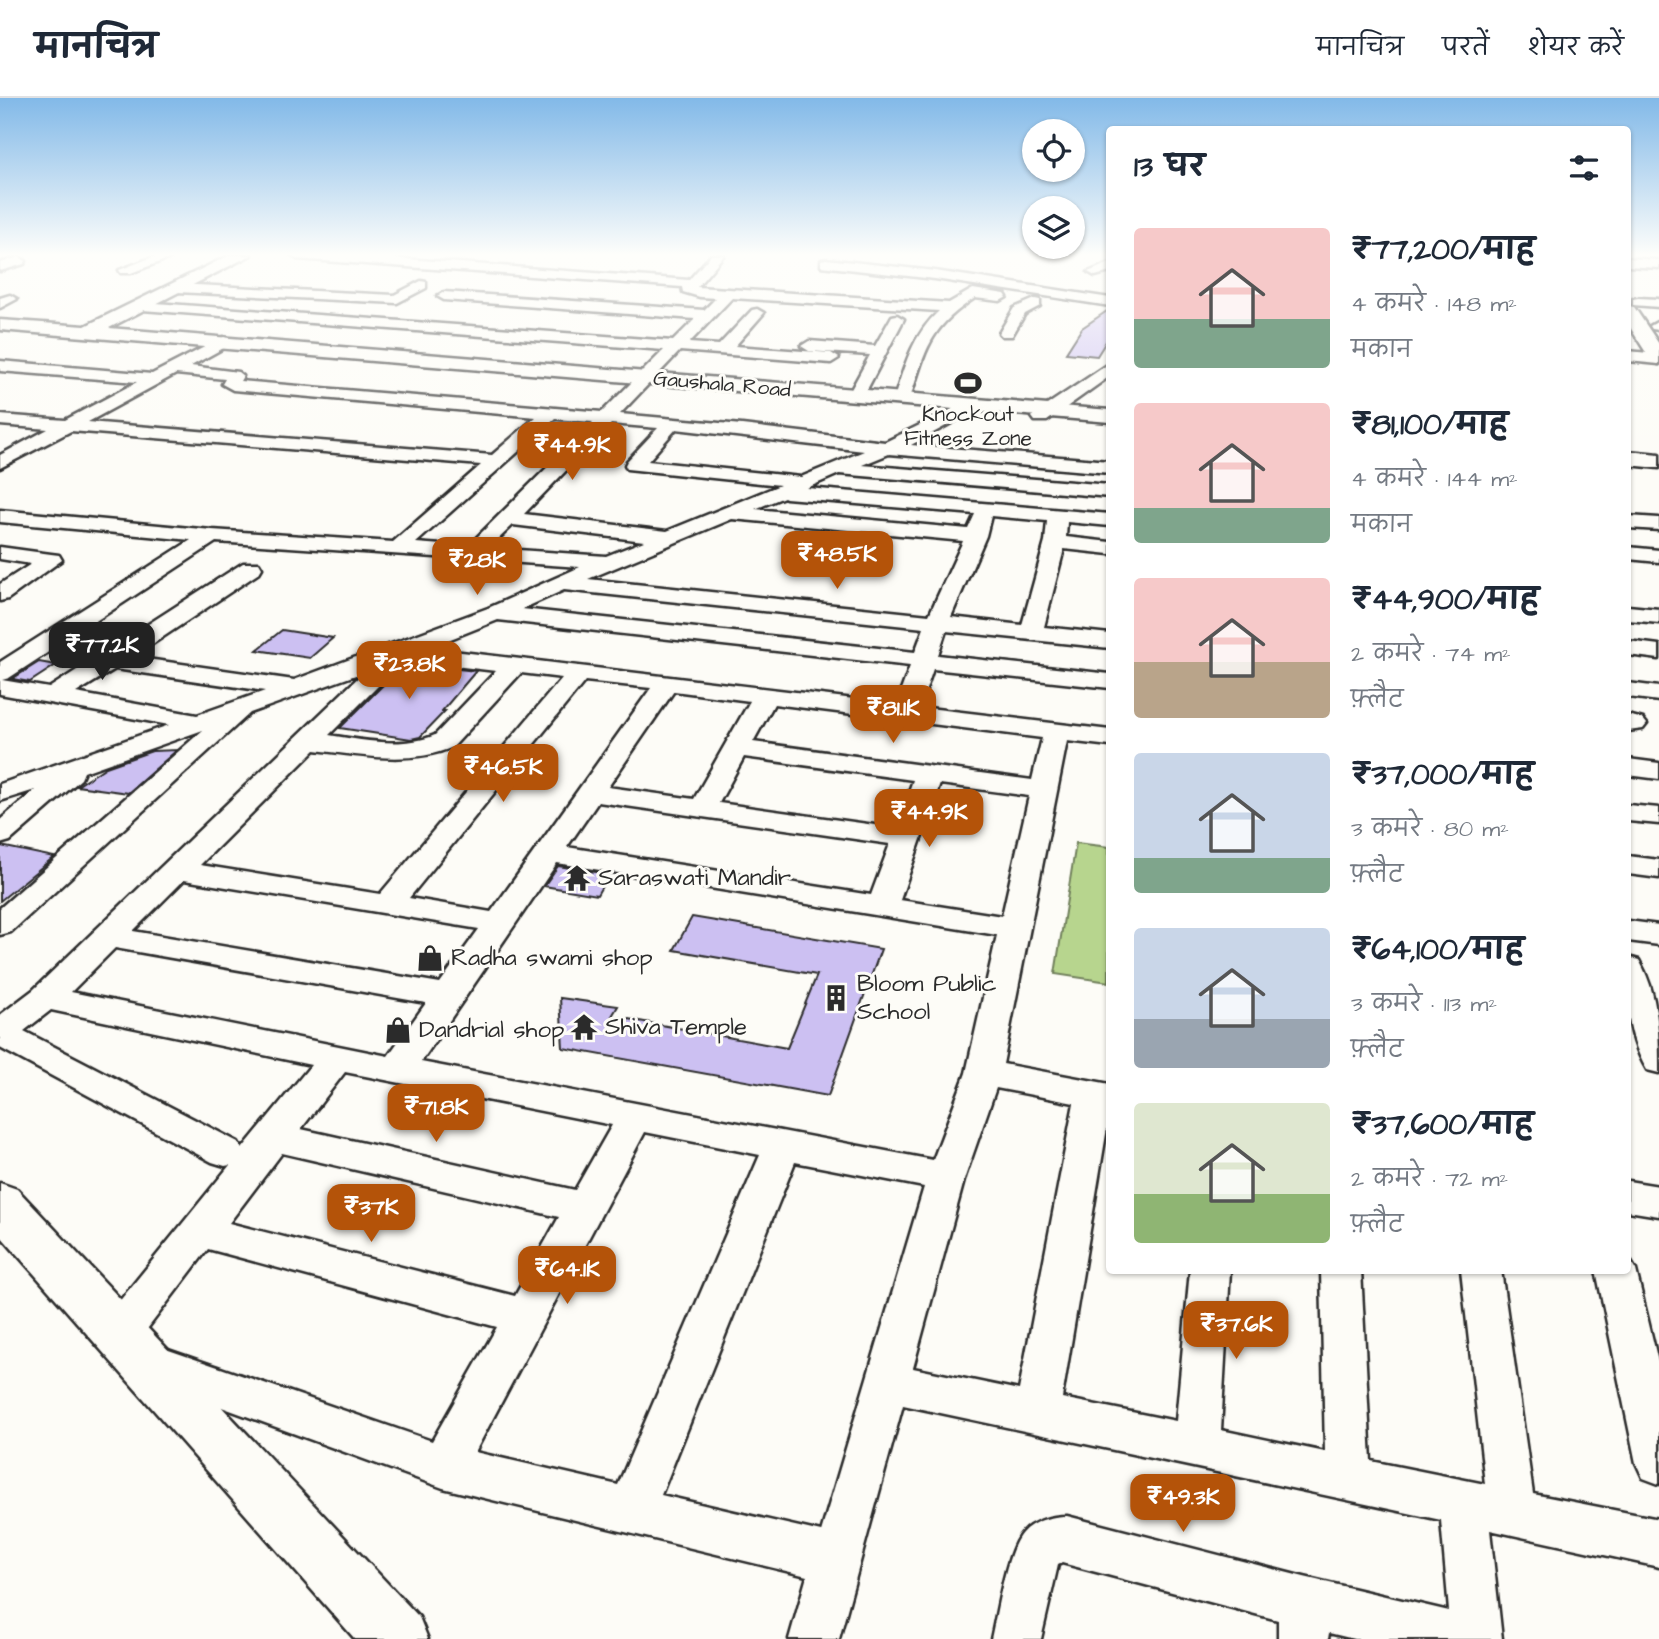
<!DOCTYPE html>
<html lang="hi">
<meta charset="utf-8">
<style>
body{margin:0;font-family:"Architects Daughter","Playpen Sans Deva",sans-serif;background:#f6f6f7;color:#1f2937;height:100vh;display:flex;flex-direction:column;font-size:26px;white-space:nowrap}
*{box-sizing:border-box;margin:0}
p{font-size:23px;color:#747a83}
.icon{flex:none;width:38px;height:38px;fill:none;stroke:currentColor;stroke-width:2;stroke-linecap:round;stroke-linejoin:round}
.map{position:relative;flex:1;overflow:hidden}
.sheet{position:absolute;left:1106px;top:28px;width:525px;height:1148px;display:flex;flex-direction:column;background:#fff;border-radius:7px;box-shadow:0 2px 5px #0004}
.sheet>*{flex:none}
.tools{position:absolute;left:1022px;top:21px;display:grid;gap:14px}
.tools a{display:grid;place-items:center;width:63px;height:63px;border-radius:50%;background:#fff;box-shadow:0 2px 5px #0004;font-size:35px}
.price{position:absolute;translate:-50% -60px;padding:0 16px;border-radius:14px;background:#b45309;color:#fff;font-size:23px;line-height:46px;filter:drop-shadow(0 2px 4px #0008)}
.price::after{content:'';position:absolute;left:50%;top:42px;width:21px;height:16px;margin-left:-10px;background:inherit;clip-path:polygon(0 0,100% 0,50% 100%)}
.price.current{background:#222;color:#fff}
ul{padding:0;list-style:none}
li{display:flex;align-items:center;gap:21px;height:175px;padding:0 28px}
li span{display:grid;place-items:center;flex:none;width:196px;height:140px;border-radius:7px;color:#555}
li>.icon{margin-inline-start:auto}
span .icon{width:84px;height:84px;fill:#fffc;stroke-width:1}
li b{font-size:30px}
h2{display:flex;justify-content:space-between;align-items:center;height:84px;padding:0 28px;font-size:30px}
header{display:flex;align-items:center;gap:42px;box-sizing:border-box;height:98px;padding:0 35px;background:#fff;border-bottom:2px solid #e0e1e3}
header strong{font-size:33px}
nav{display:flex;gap:38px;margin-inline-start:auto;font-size:24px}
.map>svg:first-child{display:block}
</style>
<header>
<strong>मानचित्र</strong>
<nav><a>मानचित्र</a><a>परतें</a><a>शेयर करें</a></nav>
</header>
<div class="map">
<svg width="1659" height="1541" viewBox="0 0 1659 1541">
<rect width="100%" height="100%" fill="#fdfcf7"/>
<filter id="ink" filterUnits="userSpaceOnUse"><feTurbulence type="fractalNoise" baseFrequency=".0143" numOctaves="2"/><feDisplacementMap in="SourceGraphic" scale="14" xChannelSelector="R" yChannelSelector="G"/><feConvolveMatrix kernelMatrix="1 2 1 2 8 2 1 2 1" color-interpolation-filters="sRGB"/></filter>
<g filter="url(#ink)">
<path fill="#b7d58e" stroke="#71805c" stroke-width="2" d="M1076 745 1109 749V884L1055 876Z"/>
<path fill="#ccc0f2" stroke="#2b2b2b" stroke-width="2" d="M1110 211V237L1097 258 1066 255 1082 230Z
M282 532 333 540 310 560 257 552Z
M39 564 56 567 30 584 12 581Z
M405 565 476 573 442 613H445L420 639 411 641 340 630Z
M177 652 128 695 77 688 106 669 152 653Z
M0 748H1L54 759 0 803Z
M558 768 609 776 597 797 544 788Z
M692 819 881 851 828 998 563 950 560 900 618 908 612 918 787 950 817 877 674 852Z"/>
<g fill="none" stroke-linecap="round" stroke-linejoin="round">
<defs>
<path id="minor" d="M158 157H178L131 175H121L119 172Z
M291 157H352L689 182 711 157H724L697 189 949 205 973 191 1005 196 1007 199 1000 203 975 200C929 230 926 251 910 301L902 306 894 301C904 269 913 236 939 213L732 200 689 245 719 247 752 212 757 211 764 215 735 248 831 255 839 260 831 265 680 253 620 316 742 327 885 344 971 302 980 307 977 311 911 347 1110 363V375L889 356 862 367 1110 387V399L839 376 807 390 1110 416V428L1067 424 1066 439 1110 444V456L1064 451 1044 529 1110 536V550L946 533 938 557 1110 576V590L933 571 920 609 1110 632V648L1067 643 1003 966 1110 986V1012L1062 1300 1176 1323 1190 1172H1230L1221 1332 1325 1354 1321 1172H1361L1371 1363 1485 1386 1461 1172H1501L1533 1396 1659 1421V1469L1490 1432 1502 1541H1354L1329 1535 1328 1541H1278V1522L1062 1465 1058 1467 1041 1541H991C997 1516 1006 1453 1022 1435 1032 1423 1052 1418 1067 1418L1304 1479 1449 1513 1441 1422 903 1307 839 1541H789L807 1478 443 1390 142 1280 135 1267 142 1254 157 1248 432 1343 497 1229 208 1151 135 1247 120 1252 105 1247 99 1234 105 1221 230 1067 225 1068 212 1064 0 950V917L33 892 364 574 250 615 11 834 0 837V810L203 632 84 674 81 681 10 743 0 746V722L35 692 0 703V686L169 627 0 596V564L191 442 0 424V412L212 432 393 444 481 367 71 333 0 370V357L48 331 0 327V317L65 322 137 284 0 273V263L152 276 224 239 229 241 232 244 229 247 191 268 238 274 243 278 240 283 602 314 664 252 142 212 135 208 142 204 673 243 695 221 444 202 437 198 444 194 704 212 716 200 700 199 683 194 682 189 297 161ZM176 276 225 281 222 286 233 292 536 319 492 357 88 324ZM555 321 593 324 467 449 416 445ZM611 326 658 330 627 363 625 367 627 371 780 387 667 433 524 416ZM676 331 864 353 801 379 648 363ZM784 399 786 400 975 416 968 431 755 411ZM991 418 1047 423 1045 444 1022 527 951 519 986 438ZM732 421 963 443 929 517 588 481ZM513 427 644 443 606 458 489 450ZM216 444 580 469 488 510 294 582 133 559 259 475 262 470 259 465H243L49 590 2 582 9 580ZM564 492 924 530 915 554 522 511ZM498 522 910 568 896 606 428 550ZM404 562 496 573 435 637C403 651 362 642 329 637ZM115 571 265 593 197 617 76 595ZM521 575 562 580 380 796 200 767 315 652C360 657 410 668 453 649ZM585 583 651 590 491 814 409 800ZM674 593 750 603 694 701 608 689ZM774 606 1042 640 1032 682 753 644ZM744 659 913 682 896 730 719 705ZM940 686 1029 698 1002 818 900 802ZM598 704 890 746 871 797 567 749ZM557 765 997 837 966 975 933 1062 421 964ZM184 782 479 831 440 885 133 833ZM115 850 426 905 388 958 71 894ZM51 912 311 967 242 1051 238 1044 24 933ZM345 974 612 1027 575 1092 301 1031ZM996 990 1074 1005 1019 1292 913 1270 965 1079ZM645 1034 760 1057 618 1387 475 1354ZM282 1055 559 1119 515 1198 229 1125ZM795 1064 924 1089 821 1434 661 1397Z
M19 159 26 163 24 166 0 173V165Z
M1628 160 1659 162V170L1628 168Z
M826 161 935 173 1110 200V208L935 181 821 168V162Z
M1110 165V174L1095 178 1088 174Z
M421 183 426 184V190L397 205 177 194 170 190 177 186 394 197Z
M10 197 17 201 0 210V200Z
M1638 200 1659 201V209L1633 207V201Z
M1035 201 1040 202V208L1025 216 1012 238H1002L999 235 1014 210Z
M897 217 904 221 862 301H850L848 297 870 257 809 253 801 248 809 243 875 248 892 218Z
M1657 224 1659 232 1652 231 1650 228Z
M1628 253 1659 256V266L1628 263Z
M1110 265V278L1047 323H1035L1032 319 1035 315Z
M1628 418 1659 420V432L1628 430Z
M0 449 51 456 59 457 62 462 8 501 0 503V486L31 466 0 461Z
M1628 449 1659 452V464L1628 461Z
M1628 508 1659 511V525L1628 522Z
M1628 543 1659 547V561L1628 557Z
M1628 585 1659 589V603L1628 599Z
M1628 617 1643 621 1647 626 1643 631 1628 633Z
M1628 661 1659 665V681L1628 677Z
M1628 707 1659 710V726L1628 723Z
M1628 758 1659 762V780L1628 776Z
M1628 823 1659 827V847L1628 843Z
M1628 859 1639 862C1659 897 1659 936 1659 975L1647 972C1627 938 1624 897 1628 859Z
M1628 1083 1659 1088V1118L1628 1113Z
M1628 1159 1636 1172 1659 1268V1386L1643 1380 1636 1365 1596 1172H1628Z"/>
<path id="tertiary" d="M230 157H251L109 230 1110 312V324L0 232V222L85 228Z
M1628 208 1634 209 1659 246V266L1652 264 1628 226Z
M1628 353 1659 356V370L1628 367Z
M0 1085 17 1091 419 1519 428 1541H355L0 1137Z"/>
</defs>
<use href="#minor" stroke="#2b2b2b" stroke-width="5"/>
<use href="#tertiary" stroke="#2b2b2b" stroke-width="5"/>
<use href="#minor" fill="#fdfcf7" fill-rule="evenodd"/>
<use href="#tertiary" fill="#fdfcf7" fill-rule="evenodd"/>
</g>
</g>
<linearGradient id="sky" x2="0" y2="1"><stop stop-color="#82b9e8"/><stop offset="0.42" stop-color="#fefefb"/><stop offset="1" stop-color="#fefefb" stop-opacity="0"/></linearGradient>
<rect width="1659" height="373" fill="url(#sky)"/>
<defs>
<symbol id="stadium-bare" viewBox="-9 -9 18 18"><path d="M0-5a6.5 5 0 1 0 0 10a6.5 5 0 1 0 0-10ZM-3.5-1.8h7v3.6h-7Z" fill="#2b2b2b" stroke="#fdfcf7" stroke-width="2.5" paint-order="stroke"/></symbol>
<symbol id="temple-bare" viewBox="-9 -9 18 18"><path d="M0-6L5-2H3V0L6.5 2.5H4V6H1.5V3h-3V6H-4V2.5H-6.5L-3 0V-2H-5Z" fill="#2b2b2b" stroke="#fdfcf7" stroke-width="2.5" paint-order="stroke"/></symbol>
<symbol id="shop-bare" viewBox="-9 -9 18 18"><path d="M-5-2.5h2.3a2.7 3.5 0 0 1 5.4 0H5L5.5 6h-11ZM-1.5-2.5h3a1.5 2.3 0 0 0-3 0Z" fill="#2b2b2b" stroke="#fdfcf7" stroke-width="2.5" paint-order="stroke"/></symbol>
<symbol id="building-bare" viewBox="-9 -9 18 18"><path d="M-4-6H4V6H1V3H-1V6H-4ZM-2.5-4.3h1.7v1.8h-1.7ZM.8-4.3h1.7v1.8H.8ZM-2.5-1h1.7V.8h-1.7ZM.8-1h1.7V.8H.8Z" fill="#2b2b2b" stroke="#fdfcf7" stroke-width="2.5" paint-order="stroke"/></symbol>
</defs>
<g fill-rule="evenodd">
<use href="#stadium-bare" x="949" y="266" width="38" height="38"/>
<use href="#temple-bare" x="558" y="761" width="38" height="38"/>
<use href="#shop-bare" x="411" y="841" width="38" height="38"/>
<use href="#building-bare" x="817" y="881" width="38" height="38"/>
<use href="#temple-bare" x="565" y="910" width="38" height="38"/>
<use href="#shop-bare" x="379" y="913" width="38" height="38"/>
</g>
<g text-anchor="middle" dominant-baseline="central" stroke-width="6" stroke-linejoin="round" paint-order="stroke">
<g font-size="21" fill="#2b2b2b" stroke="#fdfcf7">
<text transform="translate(722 286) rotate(5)">Gaushala Road</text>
</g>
<g font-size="21" fill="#2b2b2b" stroke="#fdfcf7">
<text x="968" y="316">Knockout<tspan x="968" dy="24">Fitness Zone</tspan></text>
</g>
<g font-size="24" fill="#2b2b2b" stroke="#fdfcf7" text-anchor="start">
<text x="598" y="780">Saraswati Mandir</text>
<text x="451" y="860">Radha swami shop</text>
<text x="857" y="886">Bloom Public<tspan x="857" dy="28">School</tspan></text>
<text x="605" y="929">Shiva Temple</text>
<text x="419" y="932">Dandrial shop</text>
</g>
</g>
</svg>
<div class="tools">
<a><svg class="icon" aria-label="locate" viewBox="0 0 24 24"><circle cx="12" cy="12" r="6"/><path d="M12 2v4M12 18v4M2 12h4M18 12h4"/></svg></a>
<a><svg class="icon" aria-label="layers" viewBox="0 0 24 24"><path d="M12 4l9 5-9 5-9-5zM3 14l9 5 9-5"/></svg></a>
</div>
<b class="price" style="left:572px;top:384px">₹44.9K</b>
<b class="price" style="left:837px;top:493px">₹48.5K</b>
<b class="price" style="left:477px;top:499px">₹28K</b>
<b class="price current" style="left:102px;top:584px">₹77.2K</b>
<b class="price" style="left:409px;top:603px">₹23.8K</b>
<b class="price" style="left:893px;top:647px">₹81.1K</b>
<b class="price" style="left:503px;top:706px">₹46.5K</b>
<b class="price" style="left:929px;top:751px">₹44.9K</b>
<b class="price" style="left:436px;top:1046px">₹71.8K</b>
<b class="price" style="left:371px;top:1146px">₹37K</b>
<b class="price" style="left:567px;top:1208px">₹64.1K</b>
<b class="price" style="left:1236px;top:1263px">₹37.6K</b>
<b class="price" style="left:1183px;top:1436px">₹49.3K</b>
<section class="sheet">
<h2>13 घर<svg class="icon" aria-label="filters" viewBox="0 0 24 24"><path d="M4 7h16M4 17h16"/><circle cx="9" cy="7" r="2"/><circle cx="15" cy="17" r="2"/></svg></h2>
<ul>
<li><span style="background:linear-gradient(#f6c9c9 65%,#7fa58c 0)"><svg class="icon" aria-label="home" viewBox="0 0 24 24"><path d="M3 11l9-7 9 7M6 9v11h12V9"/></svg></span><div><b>₹77,200/माह</b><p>4 कमरे · 148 m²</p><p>मकान</p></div></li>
<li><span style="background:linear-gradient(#f6c9c9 75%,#7fa58c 0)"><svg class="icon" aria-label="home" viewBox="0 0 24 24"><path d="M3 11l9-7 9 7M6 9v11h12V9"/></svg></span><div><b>₹81,100/माह</b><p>4 कमरे · 144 m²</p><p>मकान</p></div></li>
<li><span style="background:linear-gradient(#f6c9c9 60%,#b9a48a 0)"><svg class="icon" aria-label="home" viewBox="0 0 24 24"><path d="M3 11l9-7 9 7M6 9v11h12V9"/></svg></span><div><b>₹44,900/माह</b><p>2 कमरे · 74 m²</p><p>फ़्लैट</p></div></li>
<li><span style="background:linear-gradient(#c9d6e8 75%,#7fa58c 0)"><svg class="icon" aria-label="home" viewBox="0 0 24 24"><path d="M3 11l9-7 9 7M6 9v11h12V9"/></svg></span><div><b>₹37,000/माह</b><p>3 कमरे · 80 m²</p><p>फ़्लैट</p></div></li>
<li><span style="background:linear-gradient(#c9d6e8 65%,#9aa5b1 0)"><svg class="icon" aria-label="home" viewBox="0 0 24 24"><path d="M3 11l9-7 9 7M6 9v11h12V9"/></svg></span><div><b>₹64,100/माह</b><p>3 कमरे · 113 m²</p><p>फ़्लैट</p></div></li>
<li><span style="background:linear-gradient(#dfe7d0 65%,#8fb573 0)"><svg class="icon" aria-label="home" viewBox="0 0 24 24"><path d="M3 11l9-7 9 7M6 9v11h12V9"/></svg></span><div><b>₹37,600/माह</b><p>2 कमरे · 72 m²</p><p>फ़्लैट</p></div></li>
</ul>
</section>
</div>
